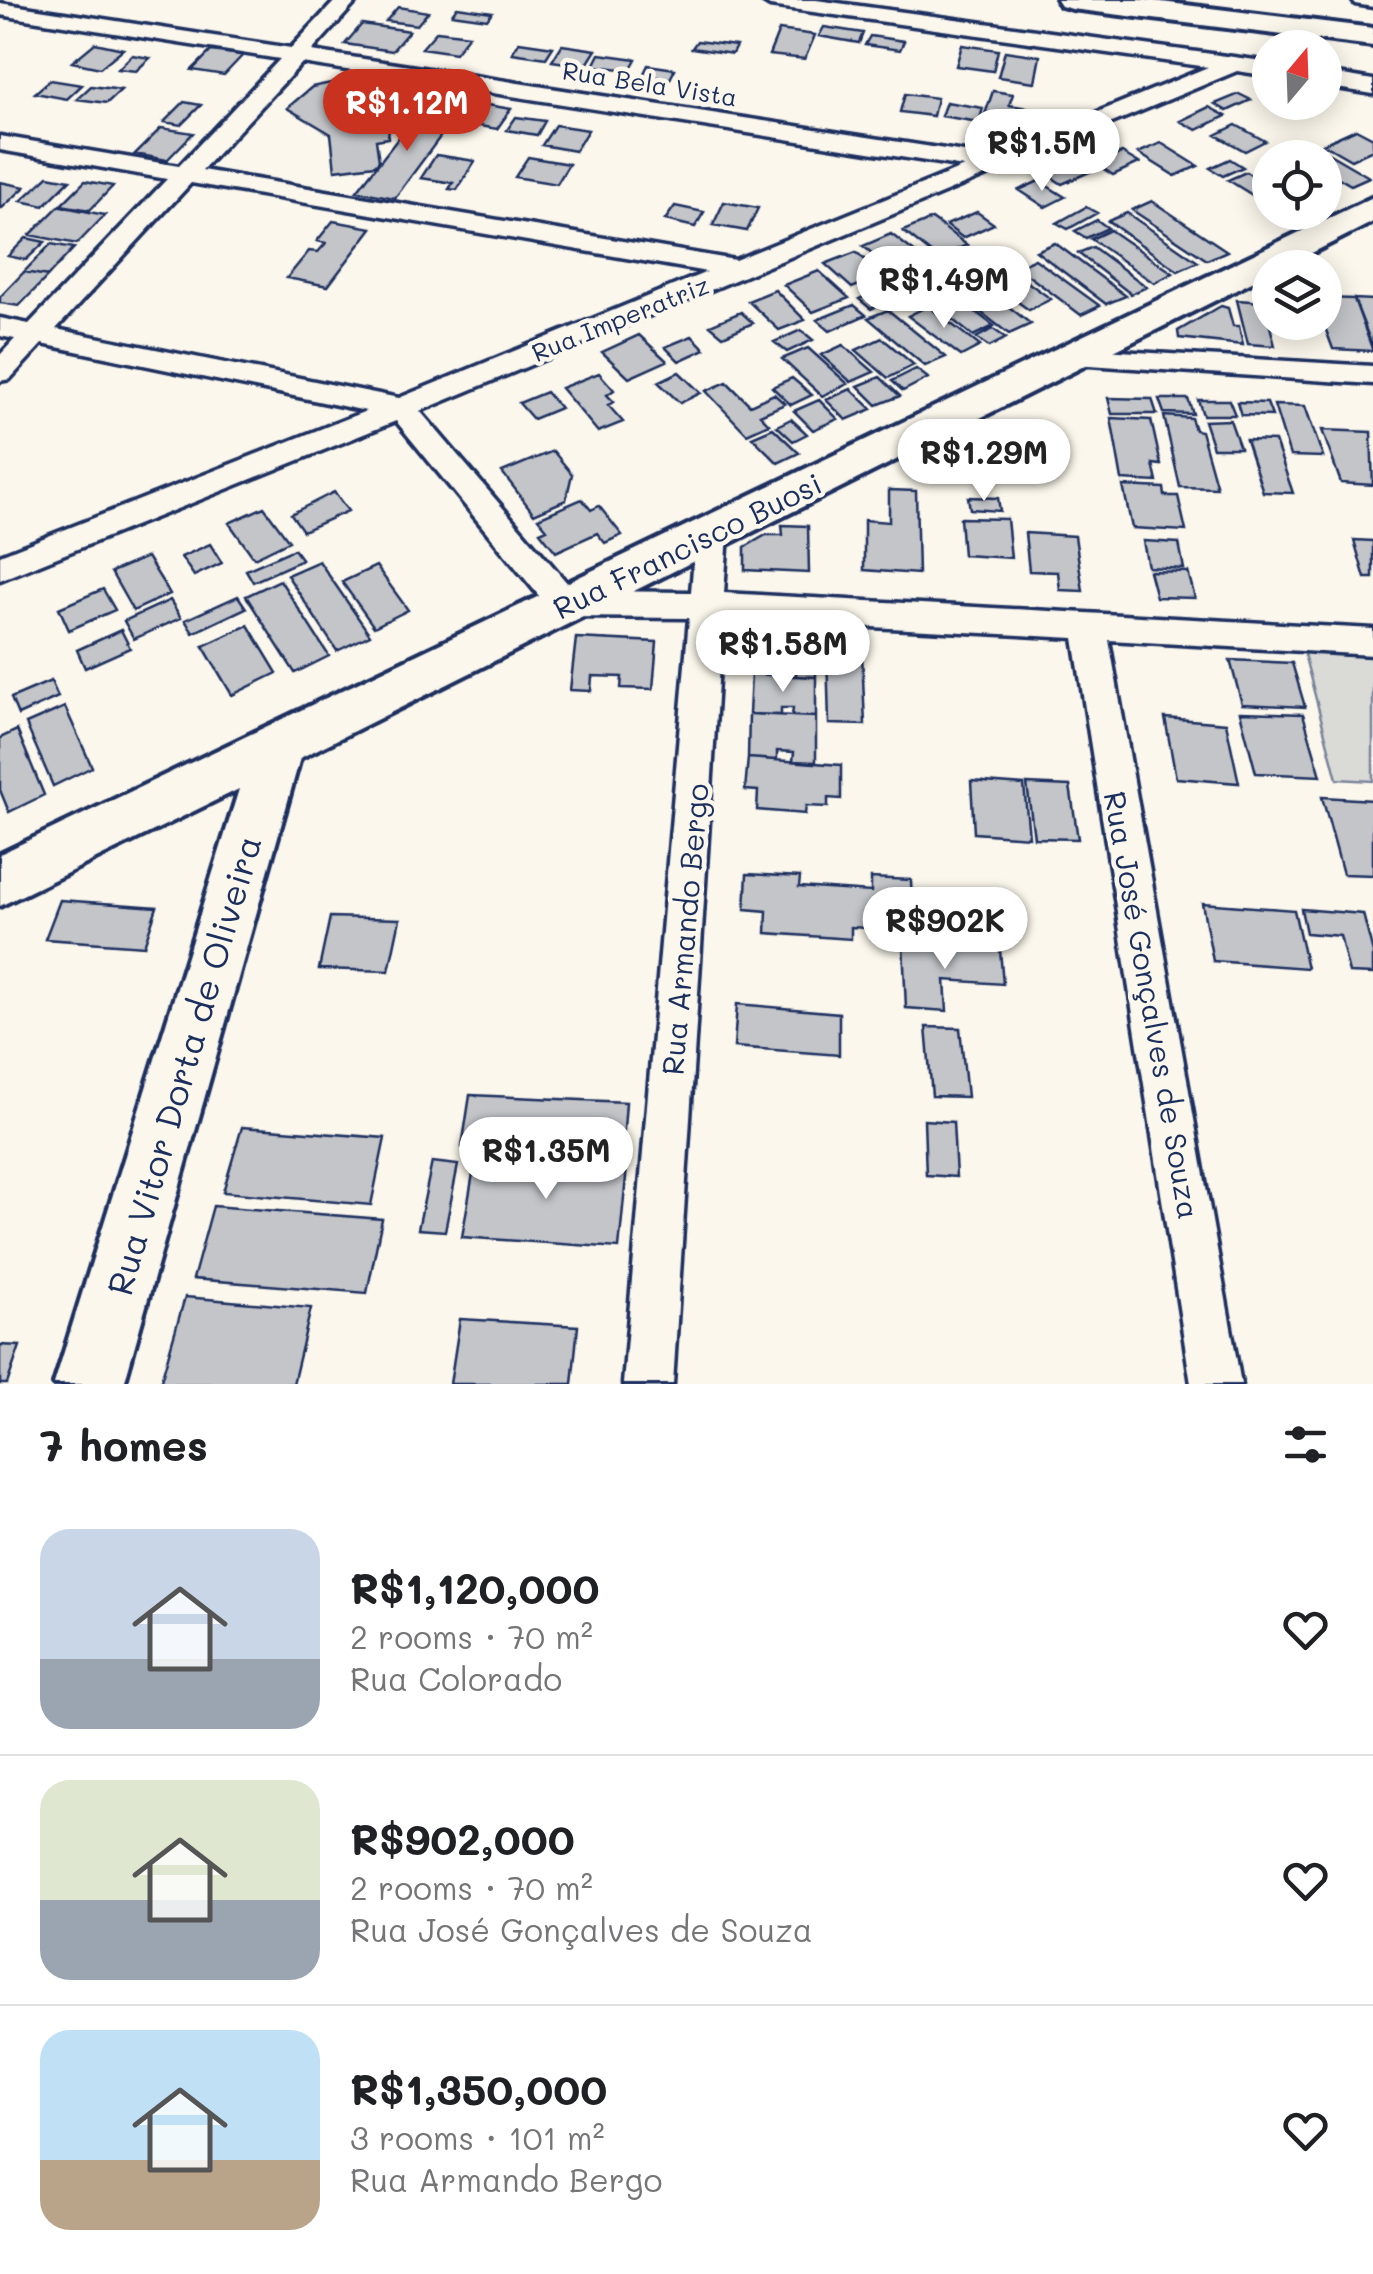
<!DOCTYPE html>
<meta charset="utf-8">
<style>
body{margin:0;font-family:Mali,sans-serif;background:#f2f2f2;color:#202124;height:100vh;display:flex;flex-direction:column;font-size:38px;white-space:nowrap}
*{box-sizing:border-box;margin:0}
p{font-size:32px;color:#757577}
.icon{flex:none;width:55px;height:55px;fill:none;stroke:currentColor;stroke-width:2;stroke-linecap:round;stroke-linejoin:round}
.map{position:relative;height:1384px;overflow:hidden}
.panel{display:flex;flex-direction:column;background:#fff;flex:1}
.panel>*{flex:none}
.needle{width:65px;rotate:19deg}
.buttons{position:absolute;left:1252px;top:30px;display:grid;gap:20px}
.buttons a{display:grid;place-items:center;width:90px;height:90px;border-radius:50%;background:#fff;box-shadow:0 5px 25px #0003;font-size:50px}
.price{position:absolute;translate:-50% -85px;padding:0 22px;border-radius:35px;background:#fff;color:#222;font-size:32px;line-height:65px;filter:drop-shadow(0 2px 5px #0008)}
.price::after{content:'';position:absolute;left:50%;top:60px;width:30px;height:22px;margin-left:-15px;background:inherit;clip-path:polygon(0 0,100% 0,50% 100%)}
.price.current{background:#c8321e;color:#fff}
ul{padding:0;list-style:none}
li{display:flex;align-items:center;gap:30px;height:250px;padding:0 40px}
li+li{border-top:2px solid #e0e0e0}
li span{display:grid;place-items:center;flex:none;width:280px;height:200px;border-radius:30px;color:#555}
li>.icon{margin-inline-start:auto}
span .icon{width:120px;height:120px;fill:#fffc;stroke-width:1}
li b{font-size:42px}
h2{display:flex;justify-content:space-between;align-items:center;height:120px;padding:0 40px;font-size:42px}
.map>svg:first-child{display:block}
</style>
<div class="map">
<svg width="1373" height="1384" viewBox="0 0 1373 1384">
<rect width="100%" height="100%" fill="#fbf7ec"/>
<filter id="ink" filterUnits="userSpaceOnUse"><feTurbulence type="fractalNoise" baseFrequency=".01" numOctaves="2"/><feDisplacementMap in="SourceGraphic" scale="20" xChannelSelector="R" yChannelSelector="G"/><feConvolveMatrix kernelMatrix="1 2 1 2 8 2 1 2 1" color-interpolation-filters="sRGB"/></filter>
<g filter="url(#ink)">
<path fill="#dadad7" stroke="#7a849a" stroke-width="2.5" d="M1302 646 1373 650V781L1337 779Z"/>
<path fill="#c3c5c9" stroke="#1b2f5e" stroke-width="2.5" d="M398 7 428 12 417 25 386 21Z
M457 7 492 12 487 19 452 14Z
M362 24 409 31 392 51 345 44Z
M824 27 863 33 859 43 819 36Z
M779 30 815 35 805 59 769 55Z
M437 31 469 35 455 53 422 48Z
M870 36 904 41 900 50 865 45Z
M697 41 736 46 732 54 692 48Z
M519 42 553 47 546 58 512 53Z
M95 43 123 49 100 68 72 62Z
M562 45 596 50 586 66 552 61Z
M962 45 998 50 993 71 956 66Z
M211 51 243 55 224 75 192 70Z
M1005 51 1040 56 1035 82 998 77Z
M600 54 636 59 630 70 594 66Z
M132 55 150 58 136 71 118 69Z
M648 65 675 69 670 79 643 75Z
M50 80 82 85 67 99 35 93Z
M345 80 393 85 388 138 376 140 379 161 375 165 335 170 331 134 287 108 312 87Z
M91 86 121 90 107 103 77 99Z
M993 91 1013 94 1009 105 1041 110 1035 132 982 123Z
M905 94 937 98 933 116 900 112Z
M1239 94 1251 100 1227 111 1215 104Z
M184 102 201 105 181 125 164 122Z
M946 102 983 108 979 122 941 116Z
M475 103 511 109 497 129 456 122Z
M1209 107 1226 116 1197 130 1180 121Z
M421 109 457 114 395 198 357 191Z
M516 117 545 121 537 135 507 130Z
M555 125 588 130 575 151 542 145Z
M1236 125 1265 141 1245 151 1216 135Z
M161 128 193 133 167 160 135 154Z
M1356 129 1373 138V150L1351 160 1323 144Z
M1161 143 1198 166 1175 176 1138 153Z
M1321 149 1369 177 1351 185 1325 170V158L1303 157Z
M1122 153 1139 163 1113 175 1096 164Z
M436 155 475 161 457 190 449 189 453 183 421 178Z
M528 157 569 164 557 184 515 177Z
M1230 159 1243 167 1223 176 1210 168Z
M1080 161 1094 170 1062 184 1048 175Z
M1246 172 1270 187V197L1262 201 1228 180Z
M48 176 70 180 44 206 21 201Z
M85 181 113 186 90 210 61 205Z
M1039 181 1065 197 1045 207 1019 190Z
M0 182 25 187 2 208H0Z
M1152 201 1227 251 1207 260 1132 210Z
M724 202 758 208 747 231 713 225Z
M59 206 105 215 77 244 30 235Z
M675 206 704 212 695 227 665 220Z
M1086 207 1097 213 1068 229 1057 223Z
M977 212 994 224 963 238 946 225Z
M1127 213 1198 262 1178 271 1108 221Z
M932 219 967 245 937 258 903 231Z
M1097 220 1108 228 1086 238 1075 231Z
M333 221 372 228 328 286 287 278 309 251 318 252 326 243 317 241Z
M1110 230 1173 273 1154 283 1091 239Z
M891 234 921 257 893 270 863 246Z
M26 238 45 242 26 260 8 256Z
M1055 243 1126 296 1106 304 1036 251Z
M51 244 74 248 48 276 24 272Z
M1093 247 1147 287 1131 294 1078 253Z
M971 250 985 260 952 275 938 265Z
M856 252 883 275 852 288 825 264Z
M1035 259 1100 306 1081 315 1017 267Z
M1004 265 1051 299 1029 310 982 276Z
M930 266 951 281 923 295 902 280Z
M819 271 849 298 813 312 784 285Z
M24 272 48 276 19 306 0 303V297Z
M894 283 906 293 871 309 859 299Z
M978 283 1031 324 1009 334 956 293Z
M775 290 805 320 779 330 748 301Z
M955 296 994 326 973 336 934 305Z
M1325 298 1354 299 1373 351 1333 349 1323 322Z
M1354 299 1373 300V348Z
M1237 300 1264 302 1275 346 1248 344Z
M854 305 866 315 830 331 817 320Z
M928 306 980 346 961 356 908 316Z
M1221 306 1228 308 1233 326H1239L1243 345 1179 338 1178 331Z
M888 310 946 357 925 366 868 318Z
M741 312 753 323 723 336 710 325Z
M993 329 1006 338 989 347 976 338Z
M801 330 813 340 787 352 774 342Z
M639 335 667 361 629 378 602 352Z
M692 336 705 349 679 361 665 347Z
M882 338 914 365 888 378 856 350Z
M843 345 874 372 851 382 821 355Z
M808 348 848 384 822 396 782 359Z
M916 369 928 378 903 391 892 381Z
M679 372 701 393 680 403 658 382Z
M599 373 614 390 607 395 614 402 608 405 623 422 598 432 561 388Z
M880 377 900 396 877 405 858 386Z
M792 378 812 395 791 405 772 387Z
M727 382 750 405 774 394 785 404 760 415 769 424 747 434 706 391Z
M851 389 872 409 846 420 826 400Z
M546 392 560 408 533 419 519 403Z
M1108 398 1152 399 1157 414H1112Z
M1159 399H1188L1193 414 1164 413Z
M819 400 838 419 813 430 794 411Z
M1198 400H1229L1235 415H1203Z
M1237 402 1267 403 1272 416 1241 415Z
M1274 405 1305 406 1323 457 1290 456Z
M1164 416 1191 418 1195 430 1201 431 1217 488 1180 487Z
M1111 418 1151 420 1161 465 1153 464 1157 482 1122 480Z
M791 419 807 434 793 441 777 426Z
M1230 420 1240 448H1213L1204 421Z
M773 428 799 453 778 463 752 437Z
M1322 430 1371 432 1373 485 1341 483Z
M1246 440 1275 441 1293 493 1263 492Z
M553 451 572 474 566 500 534 514 502 472Z
M1123 486 1164 488 1165 496H1178L1186 531 1132 528Z
M889 490 916 491 918 574 864 570V520L889 522Z
M334 492 348 511 303 531 291 514Z
M968 497 998 498 1000 511 970 509Z
M582 499 591 510 599 506 622 535 605 543 597 533 556 552 540 532 547 529 538 518Z
M264 507 289 541 254 558 229 523Z
M960 518 1007 519 1011 558 963 555Z
M782 525 808 526 809 573 745 570V547L766 535H783Z
M1025 533 1075 536 1083 591 1060 590 1058 572 1029 571Z
M1354 540 1373 541V578H1365Z
M1143 541 1179 543 1184 569 1148 567Z
M210 544 222 563 194 576 181 557Z
M294 549 302 560 253 582 246 570Z
M147 557 170 594 133 611 111 572Z
M319 561 370 635 337 651 287 575Z
M376 566 408 610 374 627 342 582Z
M1149 571 1188 572 1195 598 1156 597Z
M280 580 329 656 295 673 246 596Z
M103 589 115 610 69 630 59 608Z
M238 596 246 608 193 633 185 620Z
M170 600 181 618 134 639 124 621Z
M248 625 277 673 232 695 203 646Z
M121 630 130 648 85 668 77 650Z
M576 638 657 642 653 689 621 688 622 677 592 676 591 691 570 690Z
M752 640 816 643V677L796 676V667H784V675L751 674Z
M827 652 862 653 865 725 829 724Z
M1230 660 1292 663 1305 707 1242 704Z
M751 674 816 677V717L792 716 793 708H781V715L749 714Z
M51 681 58 697 18 715 11 698Z
M65 707 92 767 53 786 26 724Z
M1240 712 1303 714 1321 776 1256 773Z
M749 714 816 717V762L793 761 794 752 777 751V760L748 758Z
M1165 718 1226 723 1239 783 1176 778Z
M17 730 44 795 9 812 0 790V738Z
M748 758 841 765V799L828 798V807L806 806 805 814 757 810 758 791 745 790Z
M971 781 1024 785 1029 837 974 833Z
M1027 784 1070 786 1078 839 1034 838Z
M1322 797 1373 800V875L1343 874Z
M747 874 800 877 799 887 871 892V878L911 880 912 906 881 904 882 929 851 927V939L766 933 767 911 745 909Z
M60 900 157 907 144 946 45 939Z
M1202 903 1294 910 1307 968 1213 961Z
M1301 909 1363 914 1373 953V974L1349 973 1340 936 1306 933Z
M330 917 400 919 389 971 319 969Z
M903 944 1000 950 1003 984 945 980 947 1011 906 1008Z
M737 1004 839 1013V1055L734 1047Z
M926 1027 960 1028 967 1097 932 1096Z
M470 1095 626 1102 622 1156 462 1147Z
M924 1120 953 1122 956 1177 926 1175Z
M242 1127 385 1138 371 1205 223 1192Z
M476 1156 627 1167 619 1248 462 1237Z
M432 1162 458 1165 445 1231 418 1229Z
M213 1206 382 1219 367 1293 193 1279Z
M185 1297 311 1308 293 1384H160Z
M460 1319 578 1326 572 1384H450Z
M0 1345 20 1346 7 1384H0Z"/>
<g fill="none" stroke-linecap="round" stroke-linejoin="round">
<defs>
<path id="street" d="M336 0H358L312 51 990 156 1208 67 770 6 760 0H816L1270 62V76L1237 71 420 411 574 591 691 592 696 533 701 525 712 521 723 525 728 533 724 593 1373 629V655L1109 640 1241 1384H1191L1074 638 722 619 673 1384H623L689 618 565 617 553 613 396 421 0 580V555L366 411 42 344 10 379 0 381V355L15 339 0 336V318L29 324 167 179 0 150V136L179 166 280 59 0 15V3L291 48ZM302 63 964 167 735 260 202 170ZM191 183 707 272 399 398 56 329Z
M1352 0H1373V7L1355 4Z
M1325 72 1373 80V94L1325 86Z
M1069 348 1373 366V384L1059 363 1055 357 1059 351Z"/>
<path id="secondary" d="M1057 0H1145L1373 28V46L1072 9 1061 6Z
M1373 197V222L1282 268H1270V273L300 758 124 1384H54L239 789 0 906V854Z"/>
</defs>
<use href="#street" stroke="#1b2f5e" stroke-width="7"/>
<use href="#secondary" stroke="#1b2f5e" stroke-width="8"/>
<use href="#street" fill="#fbf7ec" fill-rule="evenodd"/>
<use href="#secondary" fill="#fbf7ec" fill-rule="evenodd"/>
</g>
</g>
<g text-anchor="middle" dominant-baseline="central" stroke-width="9" stroke-linejoin="round" paint-order="stroke">
<g font-size="25" fill="#1b2f5e" stroke="#fbf7ec">
<text transform="translate(650 83) rotate(9)">Rua Bela Vista</text>
<text transform="translate(620 318) rotate(-22)">Rua Imperatriz</text>
</g>
<g font-size="30" fill="#1b2f5e" stroke="#fbf7ec">
<text transform="translate(687 545) rotate(-26)">Rua Francisco Buosi</text>
<text transform="translate(684 929) rotate(-85)">Rua Armando Bergo</text>
<text transform="translate(1153 1005) rotate(80)">Rua José Gonçalves de Souza</text>
</g>
<g font-size="35" fill="#1b2f5e" stroke="#fbf7ec">
<text transform="translate(183 1065) rotate(-74)">Rua Vitor Dorta de Oliveira</text>
</g>
</g>
</svg>
<div class="buttons">
<a><svg class="needle" viewBox="-14 -14 28 28"><path d="M0-13l5 13h-10z" fill="#e53935"/><path d="M0 13l5-13h-10z" fill="#757577"/></svg></a>
<a><svg class="icon" aria-label="locate" viewBox="0 0 24 24"><circle cx="12" cy="12" r="6"/><path d="M12 2v4M12 18v4M2 12h4M18 12h4"/></svg></a>
<a><svg class="icon" aria-label="layers" viewBox="0 0 24 24"><path d="M12 4l9 5-9 5-9-5zM3 14l9 5 9-5"/></svg></a>
</div>
<b class="price current" style="left:407px;top:154px">R$1.12M</b>
<b class="price" style="left:1042px;top:194px">R$1.5M</b>
<b class="price" style="left:944px;top:331px">R$1.49M</b>
<b class="price" style="left:984px;top:504px">R$1.29M</b>
<b class="price" style="left:783px;top:695px">R$1.58M</b>
<b class="price" style="left:945px;top:972px">R$902K</b>
<b class="price" style="left:546px;top:1202px">R$1.35M</b>
</div>
<section class="panel">
<h2>7 homes<svg class="icon" aria-label="filters" viewBox="0 0 24 24"><path d="M4 7h16M4 17h16"/><circle cx="9" cy="7" r="2"/><circle cx="15" cy="17" r="2"/></svg></h2>
<ul>
<li><span style="background:linear-gradient(#c9d6e8 65%,#9aa5b1 0)"><svg class="icon" aria-label="home" viewBox="0 0 24 24"><path d="M3 11l9-7 9 7M6 9v11h12V9"/></svg></span><div><b>R$1,120,000</b><p>2 rooms · 70 m²</p><p>Rua Colorado</p></div><svg class="icon" aria-label="heart" viewBox="0 0 24 24"><path d="M12 20l-8-8c-3-5 5-10 8-4 3-6 11-1 8 4z"/></svg></li>
<li><span style="background:linear-gradient(#dfe7d0 60%,#9aa5b1 0)"><svg class="icon" aria-label="home" viewBox="0 0 24 24"><path d="M3 11l9-7 9 7M6 9v11h12V9"/></svg></span><div><b>R$902,000</b><p>2 rooms · 70 m²</p><p>Rua José Gonçalves de Souza</p></div><svg class="icon" aria-label="heart" viewBox="0 0 24 24"><path d="M12 20l-8-8c-3-5 5-10 8-4 3-6 11-1 8 4z"/></svg></li>
<li><span style="background:linear-gradient(#bfe0f5 65%,#b9a48a 0)"><svg class="icon" aria-label="home" viewBox="0 0 24 24"><path d="M3 11l9-7 9 7M6 9v11h12V9"/></svg></span><div><b>R$1,350,000</b><p>3 rooms · 101 m²</p><p>Rua Armando Bergo</p></div><svg class="icon" aria-label="heart" viewBox="0 0 24 24"><path d="M12 20l-8-8c-3-5 5-10 8-4 3-6 11-1 8 4z"/></svg></li>
</ul>
</section>
